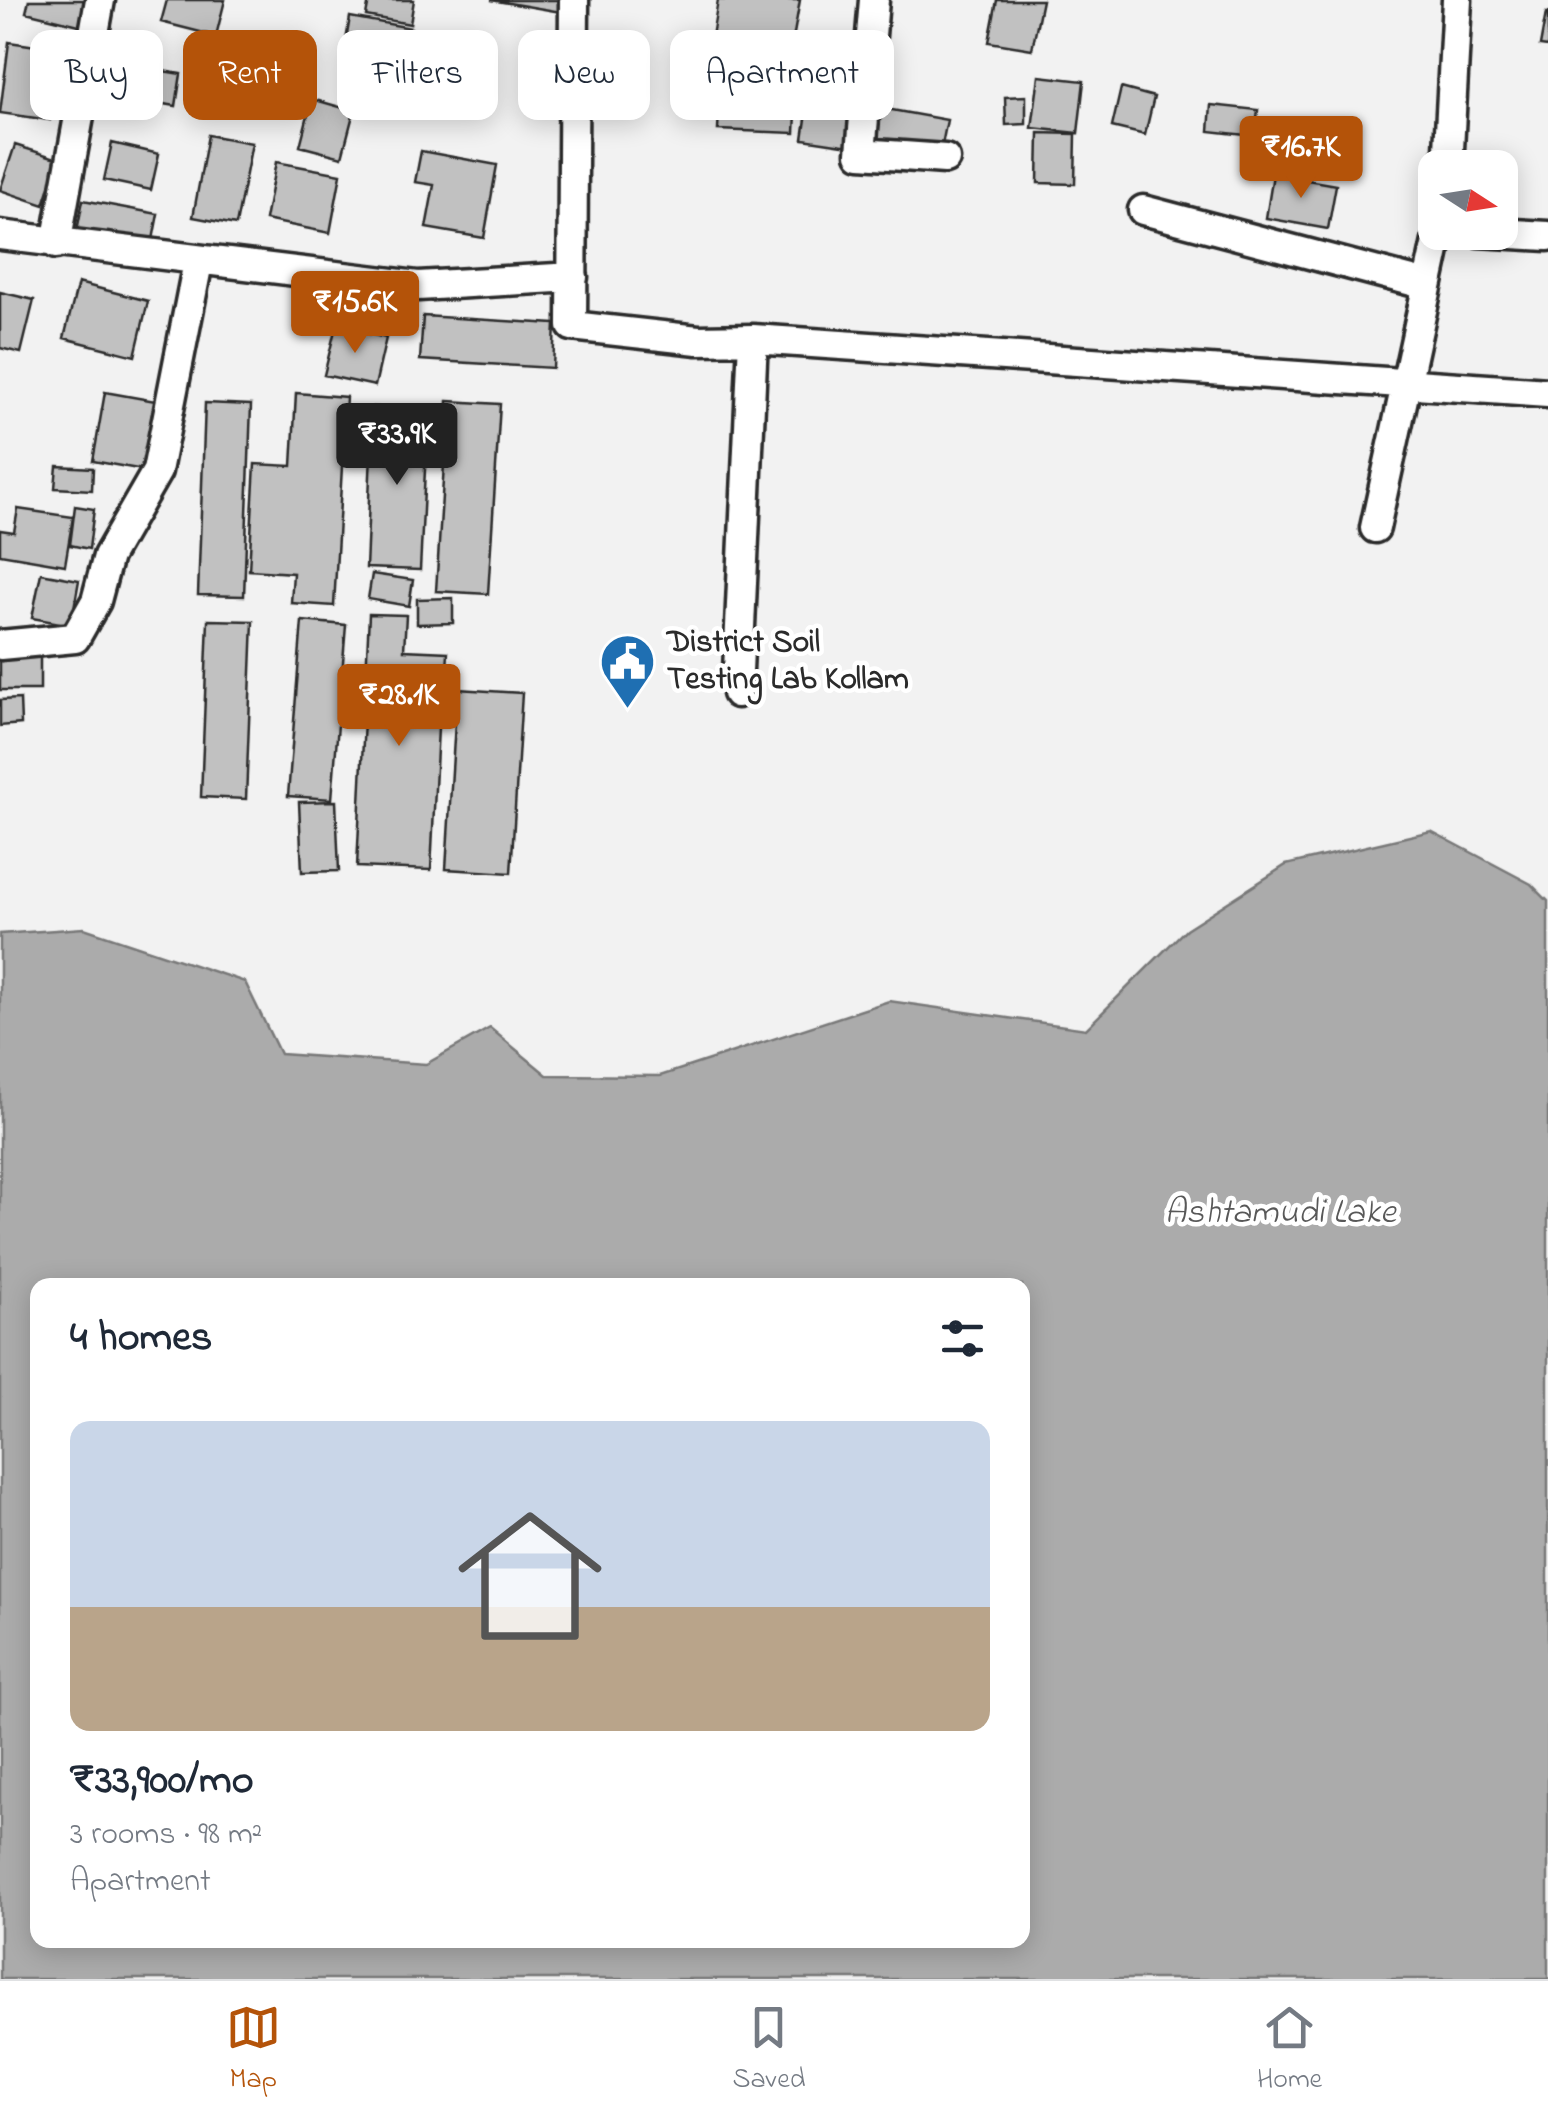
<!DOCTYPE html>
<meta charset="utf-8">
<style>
body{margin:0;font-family:"Indie Flower",sans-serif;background:#f6f6f7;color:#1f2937;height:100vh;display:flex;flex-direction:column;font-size:38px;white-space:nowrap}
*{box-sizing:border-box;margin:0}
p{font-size:32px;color:#747a83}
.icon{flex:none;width:55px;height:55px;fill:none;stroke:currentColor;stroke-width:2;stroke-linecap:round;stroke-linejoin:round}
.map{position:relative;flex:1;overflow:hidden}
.panel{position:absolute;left:30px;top:1278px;width:1000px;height:670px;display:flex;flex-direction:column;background:#fff;border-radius:20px;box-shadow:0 5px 25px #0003}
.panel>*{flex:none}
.guide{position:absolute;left:30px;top:30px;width:1000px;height:90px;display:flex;gap:20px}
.needle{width:65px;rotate:102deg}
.buttons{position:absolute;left:1418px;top:150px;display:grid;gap:20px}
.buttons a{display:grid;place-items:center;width:100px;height:100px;border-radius:20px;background:#fff;box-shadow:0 5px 25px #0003;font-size:50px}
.price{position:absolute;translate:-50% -85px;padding:0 22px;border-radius:10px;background:#b45309;color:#fff;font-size:32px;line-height:65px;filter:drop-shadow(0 2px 5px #0008)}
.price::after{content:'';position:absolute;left:50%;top:60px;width:30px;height:22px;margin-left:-15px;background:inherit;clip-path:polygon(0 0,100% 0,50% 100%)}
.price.current{background:#222;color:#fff}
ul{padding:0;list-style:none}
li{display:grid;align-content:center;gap:20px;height:530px;padding:0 40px}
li+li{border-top:2px solid #e0e1e3}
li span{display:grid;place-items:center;height:310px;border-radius:20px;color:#555}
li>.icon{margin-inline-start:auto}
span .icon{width:180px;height:180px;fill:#fffc;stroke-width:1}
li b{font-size:42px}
h2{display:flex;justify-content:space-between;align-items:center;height:120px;padding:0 40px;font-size:42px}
.pill{padding:0 35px;border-radius:20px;background:#fff;box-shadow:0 5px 25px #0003;font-size:35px;line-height:90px}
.pill.current{background:#b45309;color:#fff}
.tab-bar{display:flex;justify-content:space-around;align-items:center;height:140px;border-top:2px solid #e0e1e3;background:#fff;font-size:28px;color:#747a83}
.tab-bar a{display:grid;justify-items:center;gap:5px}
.tab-bar .current{color:#b45309}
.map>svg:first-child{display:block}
</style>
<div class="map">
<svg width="1548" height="1979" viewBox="0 0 1548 1979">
<rect width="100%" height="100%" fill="#f2f2f2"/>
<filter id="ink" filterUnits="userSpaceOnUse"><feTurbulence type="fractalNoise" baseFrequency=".01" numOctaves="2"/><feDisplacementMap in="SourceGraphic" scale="20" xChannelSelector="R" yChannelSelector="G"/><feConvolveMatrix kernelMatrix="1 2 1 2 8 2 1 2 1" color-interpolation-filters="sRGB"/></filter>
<g filter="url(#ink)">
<path fill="#ababab" stroke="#787878" stroke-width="2.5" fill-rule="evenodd" d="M1431 831 1531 884 1548 901V1979H0V934L84 928 245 982 280 1054 426 1064 490 1028 547 1075 660 1076 889 1001 1086 1029 1186 929 1286 865ZM38 1285H1022V1940H38Z"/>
<path fill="#c1c1c1" stroke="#2b2b2b" stroke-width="2.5" d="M29 0H89L83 26 26 12Z
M167 0H225L216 36 161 22Z
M369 0H414L410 24 366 16Z
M491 0H563L561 12Z
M718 0H800L789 62 710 49Z
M997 0H1042L1032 49 989 42Z
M1546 13H1548V47L1540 46Z
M350 17 411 28 405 62 344 52Z
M9 42 84 53 77 96 54 92 50 120 0 113Z
M151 69 181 74 176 106 146 101Z
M813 72 860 78 850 146 803 139Z
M1039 76 1084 81 1078 133 1032 128Z
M1121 88 1154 97 1145 135 1112 127Z
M720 90 797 92 795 133 718 130Z
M1026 96V124L1006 125 1005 97Z
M312 99 354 111 342 157 300 146Z
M1211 105 1258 110 1255 136 1209 131Z
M881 108 947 120 940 155 875 143Z
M1039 133 1076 134 1075 184 1038 183Z
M208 135 252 143 236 225 193 217Z
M112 143 159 154 151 190 104 180Z
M15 145 59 159 44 205 0 190Z
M421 151 497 165 484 238 426 228 434 185 415 182Z
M276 162 341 174 330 233 265 220Z
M1273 174 1336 185 1328 229 1266 218Z
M83 200 158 214 151 250 76 236Z
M78 283 148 301 135 356 64 338Z
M0 292 34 300 21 353 0 348Z
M423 316 555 324 553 368 420 360Z
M336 326 386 338 375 386 324 375Z
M105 392 161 402 149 471 93 461Z
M296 393 346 397 334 606 291 603 293 573 249 570 255 464 292 466Z
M448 401 500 404 488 594 436 591Z
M205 403 251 405 244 596 198 595Z
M373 407 428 409 420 570 366 568Z
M57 466 93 468 92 490 55 488Z
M75 506 94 509 89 549 70 545Z
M18 509 73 517 65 565 0 554V530L14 532Z
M41 573 79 580 71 625 32 618Z
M372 574 413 580 409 606 368 599Z
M453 598V623L417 624V599Z
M369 614 406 615 404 650 448 652 446 687H440L431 870 357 867Z
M208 620 253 621 246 799 201 797Z
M302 621 346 625 332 799 288 796Z
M0 653 40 654V690H0Z
M457 689 522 693 511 873 446 869Z
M20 699 21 724 0 726V700Z
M336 801 339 871 302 872 299 802Z"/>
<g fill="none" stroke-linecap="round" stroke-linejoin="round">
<defs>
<path id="street" d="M574 0 572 326 698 340 753 339 1548 393
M874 0 861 153 945 159
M1448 168 1457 0
M1143 210 1427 285
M1478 232 1548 236
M0 235 418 286 573 277
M56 244 100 0
M1375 528 1439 232
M0 645 75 638 96 601 108 556 157 471 198 262
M737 693 753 339"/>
</defs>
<use href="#street" stroke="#2b2b2b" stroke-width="35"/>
<use href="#street" stroke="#fff" stroke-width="28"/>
</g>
</g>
<defs>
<symbol id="civic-pin" viewBox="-11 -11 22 30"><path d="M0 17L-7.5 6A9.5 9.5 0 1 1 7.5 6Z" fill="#1f6fb2" stroke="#fff"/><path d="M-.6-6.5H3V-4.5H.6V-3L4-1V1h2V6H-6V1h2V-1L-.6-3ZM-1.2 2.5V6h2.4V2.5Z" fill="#fff"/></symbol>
</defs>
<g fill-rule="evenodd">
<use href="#civic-pin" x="596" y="630" width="63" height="86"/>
</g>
<g text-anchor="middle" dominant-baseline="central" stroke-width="9" stroke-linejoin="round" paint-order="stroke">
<g font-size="32" font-weight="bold" fill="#2b2b2b" stroke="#fff" text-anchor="start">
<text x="667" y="643">District Soil<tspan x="667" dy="37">Testing Lab Kollam</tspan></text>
</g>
<g font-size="35" font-style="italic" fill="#585858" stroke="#fff">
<text x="1280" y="1213">Ashtamudi Lake</text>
</g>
</g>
</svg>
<div class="buttons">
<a><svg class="needle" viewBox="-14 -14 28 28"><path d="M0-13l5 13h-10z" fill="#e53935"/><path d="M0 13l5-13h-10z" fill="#747a83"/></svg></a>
</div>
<b class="price" style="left:1301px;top:201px">₹16.7K</b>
<b class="price" style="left:355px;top:356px">₹15.6K</b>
<b class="price current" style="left:397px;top:488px">₹33.9K</b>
<b class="price" style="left:399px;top:749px">₹28.1K</b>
<div class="guide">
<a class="pill">Buy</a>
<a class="pill current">Rent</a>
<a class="pill">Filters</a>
<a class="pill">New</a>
<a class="pill">Apartment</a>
</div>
<section class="panel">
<h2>4 homes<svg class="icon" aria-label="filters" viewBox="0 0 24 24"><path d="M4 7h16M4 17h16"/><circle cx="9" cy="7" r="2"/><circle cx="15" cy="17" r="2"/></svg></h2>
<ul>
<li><span style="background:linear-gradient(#c9d6e8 60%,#b9a48a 0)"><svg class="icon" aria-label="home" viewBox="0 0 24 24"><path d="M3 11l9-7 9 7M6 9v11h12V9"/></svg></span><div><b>₹33,900/mo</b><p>3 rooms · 98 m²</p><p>Apartment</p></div></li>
</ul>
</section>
</div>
<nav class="tab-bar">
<a class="current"><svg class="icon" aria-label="map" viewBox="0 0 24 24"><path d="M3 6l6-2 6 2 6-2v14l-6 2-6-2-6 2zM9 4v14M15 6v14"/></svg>Map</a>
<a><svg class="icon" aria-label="saved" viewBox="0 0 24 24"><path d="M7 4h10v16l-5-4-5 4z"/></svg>Saved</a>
<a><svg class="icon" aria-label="home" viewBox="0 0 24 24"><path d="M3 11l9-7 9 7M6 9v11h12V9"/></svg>Home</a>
</nav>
